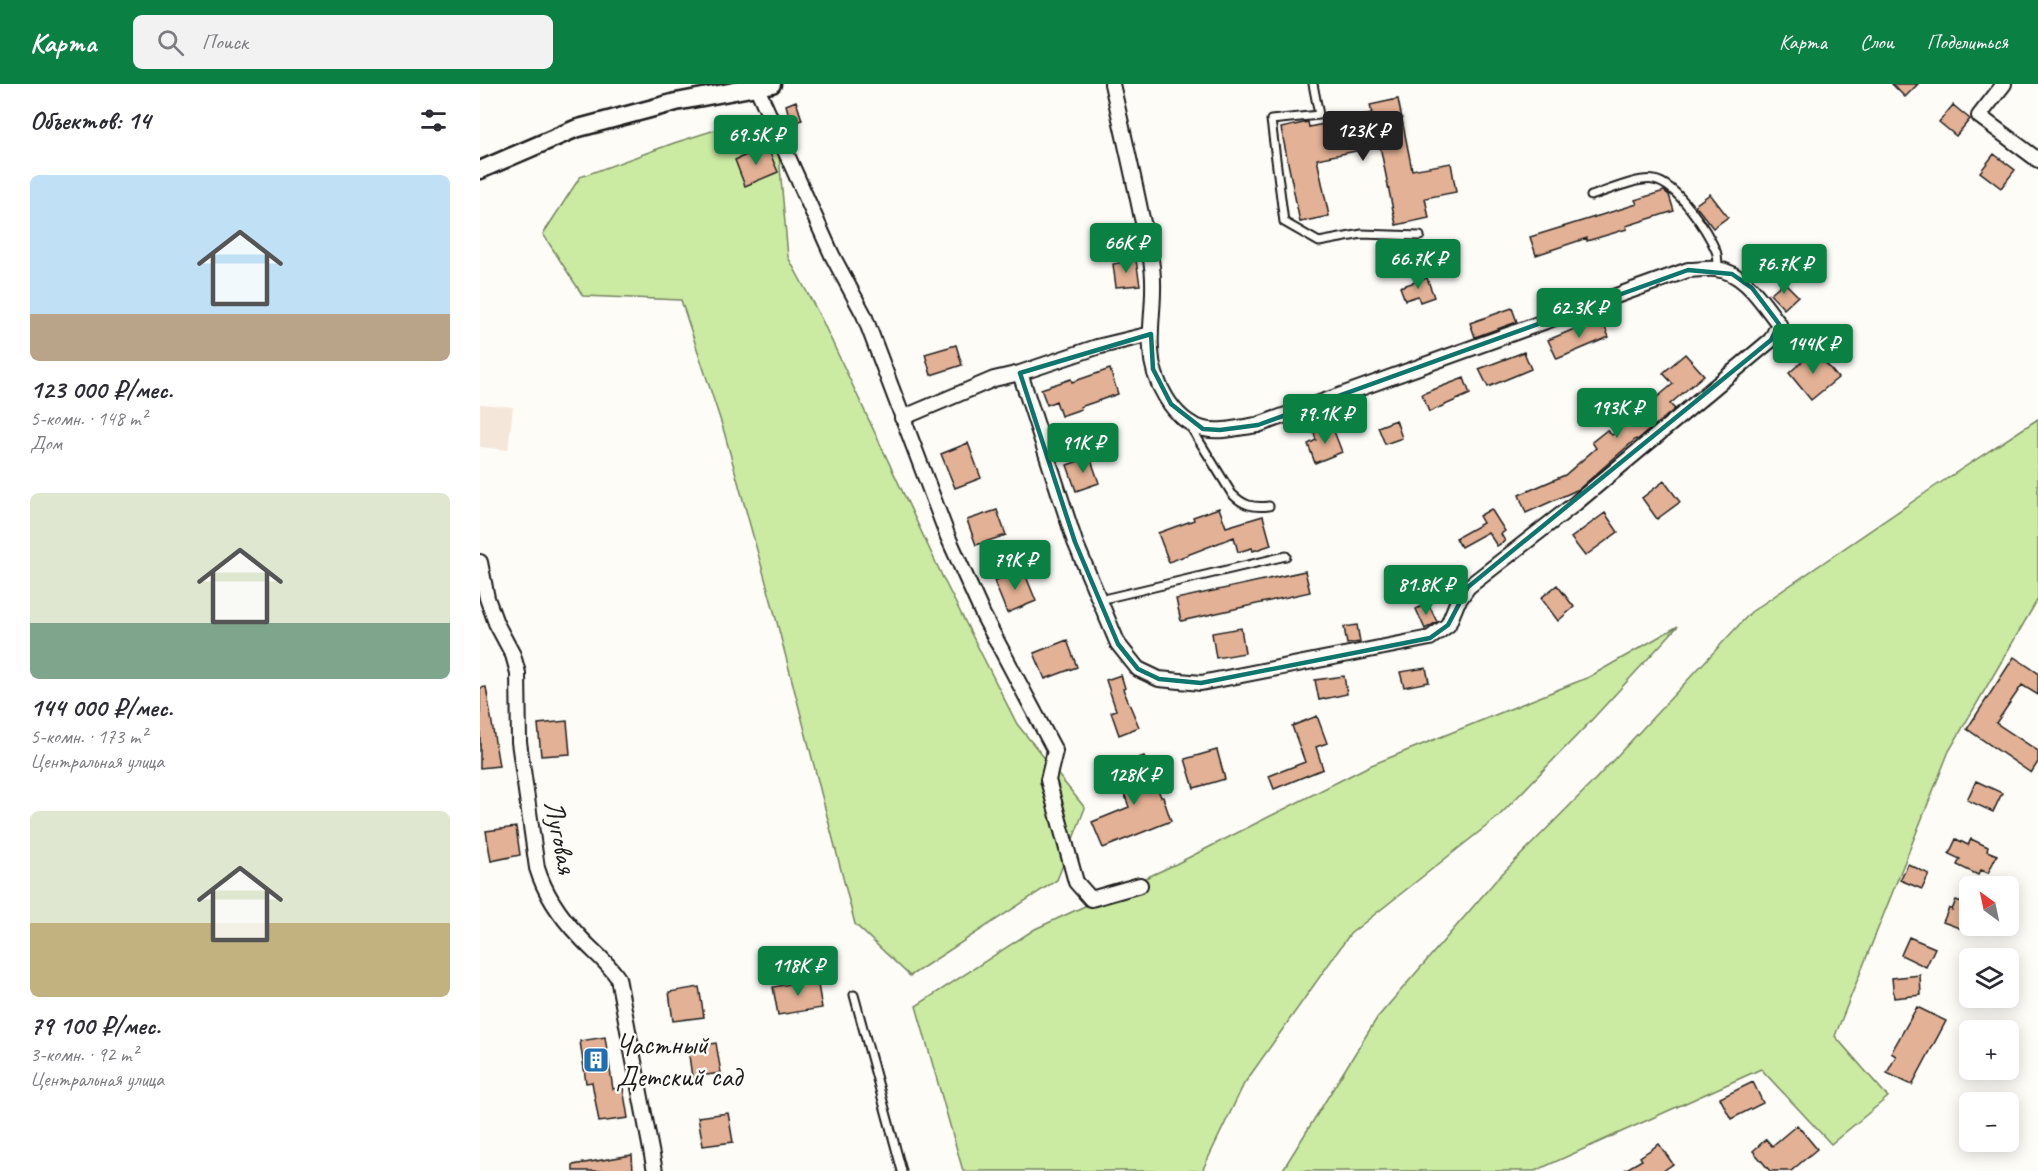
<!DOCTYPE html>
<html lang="ru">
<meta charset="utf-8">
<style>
body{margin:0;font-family:Caveat,sans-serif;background:#f2f2f3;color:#2b2b33;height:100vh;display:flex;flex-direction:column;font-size:22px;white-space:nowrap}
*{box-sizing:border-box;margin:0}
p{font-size:20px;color:#7c7c81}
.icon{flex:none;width:33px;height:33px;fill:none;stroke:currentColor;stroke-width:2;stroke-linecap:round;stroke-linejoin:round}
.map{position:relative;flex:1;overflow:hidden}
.details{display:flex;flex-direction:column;background:#fff;width:480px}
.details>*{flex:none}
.needle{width:39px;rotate:327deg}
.tools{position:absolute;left:1479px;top:792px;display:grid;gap:12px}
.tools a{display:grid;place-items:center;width:60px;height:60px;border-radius:9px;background:#fff;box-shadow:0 3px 15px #0003;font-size:30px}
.price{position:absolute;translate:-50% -51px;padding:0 14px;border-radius:6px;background:#0b8043;color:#fff;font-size:20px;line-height:39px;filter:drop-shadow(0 2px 3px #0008)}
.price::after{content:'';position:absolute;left:50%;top:36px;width:18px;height:14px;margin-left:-9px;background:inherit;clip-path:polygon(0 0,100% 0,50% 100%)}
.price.on{background:#222;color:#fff}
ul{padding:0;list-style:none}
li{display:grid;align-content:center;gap:12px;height:318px;padding:0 30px}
li span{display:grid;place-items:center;height:186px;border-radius:9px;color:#555}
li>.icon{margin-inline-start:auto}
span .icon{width:108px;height:108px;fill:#fffc;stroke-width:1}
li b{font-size:26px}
h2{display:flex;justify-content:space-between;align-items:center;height:72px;padding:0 30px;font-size:26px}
header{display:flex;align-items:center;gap:36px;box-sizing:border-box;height:84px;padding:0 30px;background:#0b8043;color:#fff}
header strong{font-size:28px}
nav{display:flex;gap:33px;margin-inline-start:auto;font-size:21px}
.search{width:420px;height:54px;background:#f2f2f3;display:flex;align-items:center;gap:15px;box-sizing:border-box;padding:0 21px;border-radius:9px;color:#7c7c81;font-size:22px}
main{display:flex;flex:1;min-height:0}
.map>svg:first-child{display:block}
</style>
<header>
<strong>Карта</strong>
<div class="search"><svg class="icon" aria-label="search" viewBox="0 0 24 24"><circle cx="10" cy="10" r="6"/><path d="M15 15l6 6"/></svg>Поиск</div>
<nav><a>Карта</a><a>Слои</a><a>Поделиться</a></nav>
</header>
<main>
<section class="details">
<h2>Объектов: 14<svg class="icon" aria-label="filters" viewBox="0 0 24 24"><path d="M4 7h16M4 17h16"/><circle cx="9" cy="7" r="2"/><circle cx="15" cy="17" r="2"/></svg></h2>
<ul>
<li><span style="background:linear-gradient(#bfe0f5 75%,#b9a48a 0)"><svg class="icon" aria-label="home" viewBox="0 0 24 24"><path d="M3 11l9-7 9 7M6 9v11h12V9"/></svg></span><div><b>123 000 ₽/мес.</b><p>5-комн. · 148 m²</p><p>Дом</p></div></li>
<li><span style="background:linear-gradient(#dfe7d0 70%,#7fa58c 0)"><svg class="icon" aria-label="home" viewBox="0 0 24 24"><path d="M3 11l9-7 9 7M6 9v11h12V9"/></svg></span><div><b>144 000 ₽/мес.</b><p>5-комн. · 173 m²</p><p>Центральная улица</p></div></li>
<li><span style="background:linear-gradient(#dfe7d0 60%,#c2b280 0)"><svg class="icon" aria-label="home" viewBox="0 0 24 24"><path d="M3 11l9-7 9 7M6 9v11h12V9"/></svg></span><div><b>79 100 ₽/мес.</b><p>3-комн. · 92 m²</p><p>Центральная улица</p></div></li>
</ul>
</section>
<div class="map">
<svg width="1558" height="1087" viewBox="0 0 1558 1087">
<rect width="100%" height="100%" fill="#fdfcf7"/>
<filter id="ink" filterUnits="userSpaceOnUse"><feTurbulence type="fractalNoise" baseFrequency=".0167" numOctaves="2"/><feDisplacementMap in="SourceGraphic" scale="12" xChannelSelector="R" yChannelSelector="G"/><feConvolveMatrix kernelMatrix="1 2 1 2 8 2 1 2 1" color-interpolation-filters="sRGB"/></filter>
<g filter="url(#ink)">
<path fill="#f5e6da" d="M0 320 33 323 28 366 0 363Z"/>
<path fill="#cbeaa2" stroke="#74835f" stroke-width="1.5" d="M295 27 308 173 341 234 465 498 537 640 605 724 577 796 430 892 375 840 294 527 243 344 201 216 103 212 63 150 100 93 194 59Z
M1558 335V515L1469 667 1355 952 1408 1013 1351 1060 1281 985 1055 1087H802L897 934 1017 795 1111 700 1271 528 1454 403Z
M1198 542 1107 641 1018 733 870 850 764 1000 722 1087H483L436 922 555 845 696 780 889 682 1109 593Z"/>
<path fill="#e3b195" stroke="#1c1c1c" stroke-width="1.5" d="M1412 0H1438L1425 13Z
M918 15 932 86 971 79 976 108 945 114 949 134 916 141 900 62 837 75 849 132 820 138 801 44 828 38 829 43 892 30 890 21Z
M316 17 322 36 311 39 306 21Z
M1473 21 1490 35 1476 52 1459 38Z
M287 62 298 88 265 102 255 76Z
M1514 70 1535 86 1521 104 1500 88Z
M1184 107 1189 111 1194 127 1146 142 1147 145 1107 157V154L1056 171 1050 153 1157 120 1155 116Z
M1230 110 1248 133 1233 144 1215 121Z
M656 176 660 201 636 203 633 180Z
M947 194 954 213 940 218 938 212 925 216 920 203Z
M1304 198 1318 212 1304 225 1290 210Z
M1032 224 1037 238 995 253 990 239Z
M1121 234 1129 253 1077 275 1068 256Z
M476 261 482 281 451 291 445 270Z
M1335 266 1358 294 1331 316 1309 289Z
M1044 268 1051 285 1008 303 999 285Z
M1205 270 1224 291 1190 320 1195 325 1157 356 1156 355 1099 405 1046 429 1039 411 1085 391 1116 364 1112 358 1127 346 1132 351 1193 300 1183 289Z
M630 285 638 310 600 323 601 325 581 332 576 317 567 321 561 305 591 295 592 298Z
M984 294 990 310 949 328 942 310Z
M916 336 922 354 905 360 898 343Z
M852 342 862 368 835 379 828 360 836 356 834 349Z
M488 359 501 394 475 404 461 370Z
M610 373 619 399 596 407 587 381Z
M1184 397 1200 418 1177 435 1162 414Z
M739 424 746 443 783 432 791 461 773 467 772 464 758 468 754 453 689 478 678 449 714 436 713 433Z
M1011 425 1025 447 1021 450 1025 457 1017 462 1008 448 981 463 976 454 1003 439 999 432Z
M517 426 526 451 496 461 487 436Z
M1125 429 1138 448 1105 472 1091 454Z
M543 485 556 517 527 529 514 497Z
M825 487 830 508 701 537 696 515Z
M1077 501 1094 523 1078 537 1061 514Z
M948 519 957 538 945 545 936 525Z
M877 541 880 558 867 560 864 543Z
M761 544 765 569 736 574 732 549Z
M587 556 597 583 565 595 554 569Z
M1534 573 1558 589V611L1542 601 1516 639 1558 667V678L1551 689 1487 645Z
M946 584 949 598 924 603 920 588Z
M641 591 645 604 643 605 659 643 639 651 631 628 636 626 626 596Z
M864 592 867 610 839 616 835 596Z
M6 603 19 682 0 684V604Z
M837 632 847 659 836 663 843 685 794 705 789 692 825 678 812 642Z
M87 637 90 670 61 672 58 640Z
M737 666 745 695 714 704 705 675Z
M664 672 681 713H683L691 737 623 764 612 738 649 723 635 683Z
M1496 697 1522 709 1513 728 1487 716Z
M36 743 40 771 11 777 6 747Z
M1476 755 1488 761 1491 755 1508 763 1507 767 1517 771 1508 789 1501 786 1498 791 1477 781 1480 775 1469 770Z
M1428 780 1449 790 1442 805 1420 796Z
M1476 816 1490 821V848L1463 838 1469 824 1472 826Z
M1429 853 1455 864 1446 883 1421 871Z
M1440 891 1441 911 1414 914 1412 894Z
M337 895 342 924 298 931 293 903Z
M219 903 224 933 193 937 189 908Z
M1437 923 1466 937 1432 1001 1407 989 1416 972 1411 969Z
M125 953 133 1005 143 1004 148 1034 119 1038 112 998 106 999 100 957Z
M236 959 241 989 212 993 208 964Z
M1273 998 1283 1019 1251 1035 1240 1014Z
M248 1029 253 1058 223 1062 218 1033Z
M1317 1041 1337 1065 1311 1087H1290L1273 1067 1286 1055 1292 1062Z
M1179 1060 1193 1080 1183 1087H1143L1162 1076 1160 1073Z
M152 1071 153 1087H93V1081Z"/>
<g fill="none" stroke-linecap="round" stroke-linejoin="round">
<defs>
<path id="service" d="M833 0 839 31 791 36 804 138 839 158 882 150 940 152
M1111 112C1127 107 1158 93 1174 96 1197 100 1227 146 1236 167 1238 172 1238 179 1238 185
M710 342 752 410C763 421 772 424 789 422
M619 516 806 472
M374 911 422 1087"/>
<path id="minor" d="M1524 0 1499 32 1558 76
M277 4 352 171 384 231 468 453 503 531 575 667 568 696 596 798 611 815 660 801
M540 289 595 458 638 560 658 585 679 595 721 599 950 554 968 541 977 519 988 503 1096 419 1291 256 1299 240C1283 220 1265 188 1236 185 1227 184 1217 186 1208 186L778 341C761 343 741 349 724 345 692 337 672 295 671 266 669 238 676 211 672 183 670 165 665 147 661 130 652 86 642 43 632 0
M422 334 514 295 540 289 617 263 671 250
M0 478 7 514 16 539 33 571 38 589 39 658 57 784C65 810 80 832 99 852 113 868 125 875 138 894L175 1087"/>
<path id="tertiary" d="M0 86 95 45 196 18 292 0"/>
</defs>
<use href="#service" stroke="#1c1c1c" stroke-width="11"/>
<use href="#minor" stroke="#1c1c1c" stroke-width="18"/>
<use href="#tertiary" stroke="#1c1c1c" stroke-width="21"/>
<use href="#service" stroke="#fdfcf7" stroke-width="7"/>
<use href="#minor" stroke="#fdfcf7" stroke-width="14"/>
<use href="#tertiary" stroke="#fdfcf7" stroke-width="16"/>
</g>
</g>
<path fill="none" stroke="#0f766e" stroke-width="4.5" stroke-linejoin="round" d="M1208 186 1252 190 1272 204 1299 240 1291 256 988 503 968 541 950 554 721 599 679 595 658 585 638 560 595 458 540 289 671 250 673 285 691 320 723 345 740 346 778 341Z"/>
<defs>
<symbol id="building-square" viewBox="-11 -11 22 22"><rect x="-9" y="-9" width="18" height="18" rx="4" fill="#1f6fb2" stroke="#fdfcf7"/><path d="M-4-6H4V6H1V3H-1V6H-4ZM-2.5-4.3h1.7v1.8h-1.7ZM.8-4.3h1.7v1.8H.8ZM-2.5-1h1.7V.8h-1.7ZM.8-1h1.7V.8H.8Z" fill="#fff"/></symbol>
</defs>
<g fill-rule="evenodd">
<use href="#building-square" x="101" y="961" width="30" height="30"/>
</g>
<g text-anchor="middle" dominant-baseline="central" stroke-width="5" stroke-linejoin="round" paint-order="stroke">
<g font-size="28" fill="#1c1c1c" stroke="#fdfcf7">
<text transform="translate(81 753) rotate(79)">Луговая</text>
</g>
<g font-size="28" fill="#1c1c1c" stroke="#fdfcf7" text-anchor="start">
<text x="136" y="960">Частный<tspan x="136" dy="32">Детский сад</tspan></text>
</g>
</g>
</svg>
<div class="tools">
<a><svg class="needle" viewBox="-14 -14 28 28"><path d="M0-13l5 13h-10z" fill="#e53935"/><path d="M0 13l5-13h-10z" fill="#7c7c81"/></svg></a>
<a><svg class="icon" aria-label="layers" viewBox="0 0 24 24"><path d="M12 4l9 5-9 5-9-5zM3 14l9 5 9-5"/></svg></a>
<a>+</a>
<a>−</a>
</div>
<b class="price on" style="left:883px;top:78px">123K ₽</b>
<b class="price" style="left:276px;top:82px">69.5K ₽</b>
<b class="price" style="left:646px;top:190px">66K ₽</b>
<b class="price" style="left:938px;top:206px">66.7K ₽</b>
<b class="price" style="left:1304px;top:211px">76.7K ₽</b>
<b class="price" style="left:1099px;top:255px">62.3K ₽</b>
<b class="price" style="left:1333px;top:291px">144K ₽</b>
<b class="price" style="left:1137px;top:355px">193K ₽</b>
<b class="price" style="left:845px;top:361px">79.1K ₽</b>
<b class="price" style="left:603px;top:390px">91K ₽</b>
<b class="price" style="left:535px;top:507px">79K ₽</b>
<b class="price" style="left:946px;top:532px">81.8K ₽</b>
<b class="price" style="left:654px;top:722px">128K ₽</b>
<b class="price" style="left:318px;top:913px">118K ₽</b>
</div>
</main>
